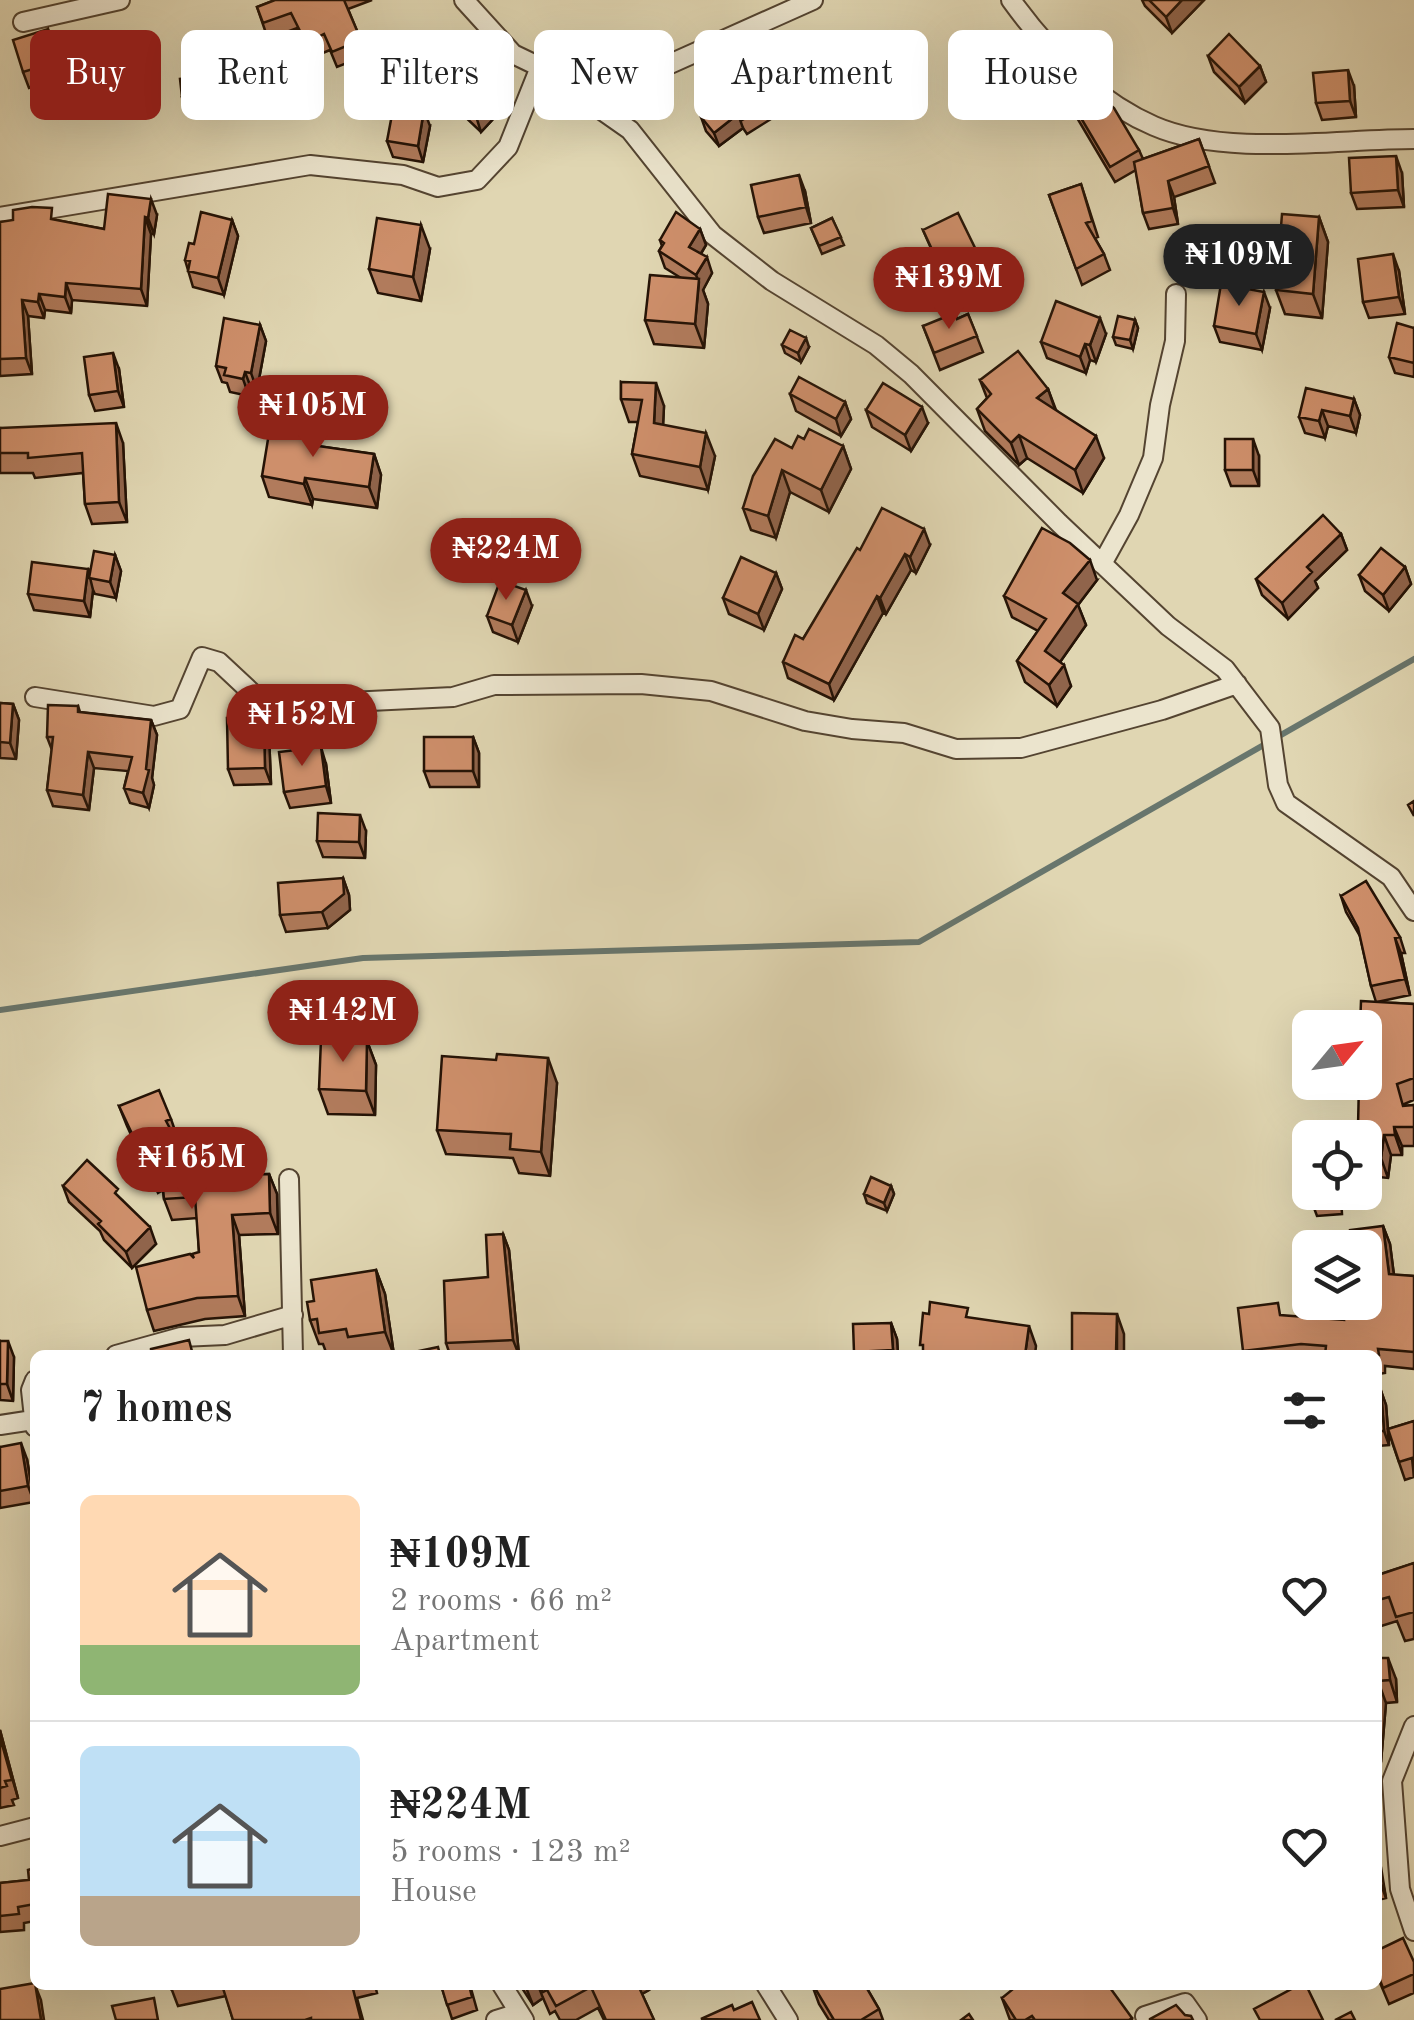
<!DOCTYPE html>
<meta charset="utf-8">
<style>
body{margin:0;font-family:"Old Standard TT",serif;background:#f6f6f6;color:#222;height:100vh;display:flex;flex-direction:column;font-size:38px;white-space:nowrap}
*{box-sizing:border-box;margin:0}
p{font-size:32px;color:#767676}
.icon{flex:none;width:55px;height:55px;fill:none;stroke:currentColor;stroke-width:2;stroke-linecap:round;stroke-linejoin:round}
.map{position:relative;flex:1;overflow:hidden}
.panel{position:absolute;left:30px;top:1350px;width:1352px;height:640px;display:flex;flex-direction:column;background:#fff;border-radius:15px;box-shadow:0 10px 40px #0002}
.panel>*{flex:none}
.banner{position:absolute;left:30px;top:30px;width:1355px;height:90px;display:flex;gap:20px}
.needle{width:65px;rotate:61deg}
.tools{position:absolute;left:1292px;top:1010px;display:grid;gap:20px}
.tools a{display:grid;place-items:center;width:90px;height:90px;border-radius:15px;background:#fff;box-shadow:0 10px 40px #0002;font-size:50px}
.price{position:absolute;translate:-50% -85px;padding:0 22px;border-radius:35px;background:#8f2418;color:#fff;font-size:32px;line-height:65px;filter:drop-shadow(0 2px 5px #0008)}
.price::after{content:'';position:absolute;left:50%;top:60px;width:30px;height:22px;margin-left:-15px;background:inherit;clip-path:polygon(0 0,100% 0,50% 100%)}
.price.current{background:#222;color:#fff}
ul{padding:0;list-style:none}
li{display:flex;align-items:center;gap:30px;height:250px;padding:0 50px}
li+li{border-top:2px solid #e0e0e0}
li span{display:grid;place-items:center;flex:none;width:280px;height:200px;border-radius:15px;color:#555}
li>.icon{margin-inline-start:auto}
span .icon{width:120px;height:120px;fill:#fffc;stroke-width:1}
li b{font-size:42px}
h2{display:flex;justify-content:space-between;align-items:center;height:120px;padding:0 50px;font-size:42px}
.chip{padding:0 35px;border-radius:15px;background:#fff;box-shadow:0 10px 40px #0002;font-size:35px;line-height:90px}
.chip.current{background:#8f2418;color:#fff}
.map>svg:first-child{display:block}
</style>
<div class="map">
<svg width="1414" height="2020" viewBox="0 0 1414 2020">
<rect width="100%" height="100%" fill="#e0d6b2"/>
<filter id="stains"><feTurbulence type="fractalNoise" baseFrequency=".002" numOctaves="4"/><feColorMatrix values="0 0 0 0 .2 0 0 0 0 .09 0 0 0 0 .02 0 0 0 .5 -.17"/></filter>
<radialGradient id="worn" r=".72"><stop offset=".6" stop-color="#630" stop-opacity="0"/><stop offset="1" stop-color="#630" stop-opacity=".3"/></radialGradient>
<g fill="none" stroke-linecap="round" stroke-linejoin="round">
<path stroke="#68766d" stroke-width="6" d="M0 1010 363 958 919 942 1414 659"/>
<defs>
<path id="minor" d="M464 0 513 54 540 67 630 130 713 235 772 281 876 345 911 374 1059 523 1168 626 1225 669 1270 728 1278 785 1286 803 1391 877 1414 911
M1011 0C1048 51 1096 101 1154 126 1225 157 1337 139 1414 139
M23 22 120 0
M598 105 661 68 813 0
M0 217 310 165 403 175 438 187 477 180 508 147 540 67
M1102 564 1129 515 1153 458 1160 405 1175 341 1176 294
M35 697 154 716 180 709 202 657 219 662 266 706 453 697 494 685 641 684 711 691 805 721 852 729 904 733 956 749 1021 748 1162 710 1237 684
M289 1179 293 1355
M116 1355 181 1337 225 1335 293 1315
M35 1380 31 1390 35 1427
M0 1425 33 1420
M1414 1726 1392 1781 1400 1889 1414 1931
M0 1836 35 1827
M502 1985 524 2020
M766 1985 788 2020
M1145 2016 1185 2003 1197 2020
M496 2020 519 2013"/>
</defs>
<use href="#minor" stroke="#544431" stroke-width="22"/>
<use href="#minor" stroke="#ebe4cd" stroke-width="18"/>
</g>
<path fill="#b17b5c" stroke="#251306" stroke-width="2.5" d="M275 0H372L348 9 367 55 337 67 330 50 311 58 297 28 268 39 257 7Z
M1142 0H1204L1172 33 1145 6Z
M48 29 63 78 29 88 23 72Z
M1208 56 1260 66 1266 82 1245 103 1214 72Z
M1354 86 1356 117 1322 120 1316 103Z
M1065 91 1103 106 1139 150 1143 159 1199 139 1215 183 1174 197 1178 224 1149 229 1143 213 1136 170 1115 182 1070 106Z
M225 92 227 110 187 113 182 97Z
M453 95 507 104 481 132 459 111Z
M774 101 779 114 747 134 743 128 719 146 706 131 701 117Z
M430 126 423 162 393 157 387 141Z
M1402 173 1404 207 1357 209 1351 193Z
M1081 184 1098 237 1095 238 1104 254 1110 270 1082 285 1049 195Z
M805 191 811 223 764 233 758 217Z
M157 215 154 234H151L147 306 72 300 71 313 45 310 44 318 28 316 32 374 0 376V222L56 220 104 229Z
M1319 217 1328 242 1322 318 1285 314 1276 290Z
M832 218 844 245 822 254 811 228Z
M232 220 238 236 224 295 193 287 185 260 194 244Z
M700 229 706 245 701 254 712 273 703 290 708 304 704 348 654 344 645 320 681 278 665 268 659 251 662 246 660 240Z
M923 230 977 252 983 268 947 285Z
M430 249 421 301 378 293 369 269Z
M1399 271 1405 314 1369 318 1363 302Z
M1270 308 1262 350 1220 342 1214 326Z
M968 314 983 352 940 370 923 326 957 319Z
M1135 320 1138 328 1133 349 1116 345 1113 337Z
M260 325 266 341 257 390 251 388 249 396 230 392 227 383 222 382 216 366Z
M1414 328V377L1395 373 1389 357Z
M1106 334 1096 362 1090 360 1086 373 1047 358 1041 342Z
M782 345 809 347 801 362 785 353Z
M119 369 124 407 95 411 89 395Z
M980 380 1048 389 1056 410 1104 458 1083 493 1027 458 1019 465 985 431 977 409 987 398Z
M621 382 664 406 663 425 715 456 708 490 640 476 632 454 638 422H629L621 399Z
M790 394 845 402 851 419 841 436 796 411Z
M1354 399 1360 415 1356 433 1328 426 1325 438 1305 433 1299 417Z
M866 410 928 423 911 451 872 427Z
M301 425 304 433 313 435 317 446 374 454 381 475 377 508 313 499 312 505 269 497 262 476 283 429Z
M0 428 123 443 127 522 92 524 85 504 83 473 35 478 33 473H0Z
M804 439 843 446 851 469 829 512 790 492 776 538 751 530 743 508 792 448Z
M1259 456V486H1231L1225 470Z
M1341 534 1347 550 1315 581 1318 588 1288 619 1262 595 1256 579Z
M930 545 916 573 911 570 886 614 883 613 834 700 788 678 783 662 803 639 860 550Z
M115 555 121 571 116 598 95 594 93 590 90 617 34 610 28 594 88 569 90 574Z
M1405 567 1411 584 1389 611 1365 591 1359 575Z
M776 573 782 589 764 630 729 614 723 598Z
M1097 580 1078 605 1086 625 1060 662 1071 686 1057 706 1025 682 1017 661 1038 631 1012 617 1004 596Z
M532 606 518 642 493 632 487 616Z
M0 703 13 704 19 720 16 759 0 758Z
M78 706 80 712 151 720 157 735 152 778 154 785 149 808 130 803 124 788 128 771 94 768 89 810 53 806 47 790 52 750 47 737Z
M269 734 271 784 234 785 228 769Z
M473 737 479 753V787H430L424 771Z
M326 764 331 803 290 808 284 792Z
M366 831 365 858 323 857 317 841Z
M343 878 349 895 350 910 328 928 286 932 280 915Z
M1341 896 1400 937 1405 953H1401L1410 995 1377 1002 1414 1004V1100L1404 1104V1106L1414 1105V1146H1402V1155H1391L1388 1178 1369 1176 1365 1164V1138H1362L1358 1127 1376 1002 1371 986 1360 936 1346 912Z
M367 1041 376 1065 375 1115 328 1114 319 1089Z
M496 1060 557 1083 550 1176 519 1173 513 1158 446 1154 437 1130Z
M119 1106 171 1119 178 1139 176 1140 196 1177 269 1174 277 1194 278 1234 239 1235 245 1316 205 1319 154 1331 147 1310 199 1252 197 1218 172 1220 164 1199 163 1190 158 1193 127 1126Z
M63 1186 122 1200 156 1244 132 1268 104 1240 100 1231 69 1202Z
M891 1186 894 1194 887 1211 867 1203 864 1194Z
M1341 1197 1342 1214 1317 1216 1314 1208Z
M1383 1226 1390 1244 1394 1275 1414 1276V1369L1385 1366V1373L1378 1374V1355H1245L1243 1351 1283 1316 1344 1320 1365 1302 1350 1235Z
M503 1234 509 1250 519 1355H450L446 1343 488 1277Z
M376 1270 385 1294 394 1355H354L353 1353 327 1355 323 1344H319L310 1320 314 1301Z
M891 1323 897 1339 898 1355H855L854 1352Z
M0 1341 14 1357 13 1401 0 1400Z
M1378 1391H1381L1386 1405 1388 1429 1414 1421V1477L1405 1480 1388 1430 1389 1445 1378 1446Z
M0 1447 27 1459 34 1502 0 1508Z
M1414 1563V1639L1405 1641 1397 1621 1378 1627V1575Z
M1378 1658 1396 1679 1397 1702 1386 1703 1381 1762H1378Z
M0 1730 18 1798 12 1800 14 1805 0 1808Z
M1378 1859 1386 1898 1378 1900Z
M35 1868V1921L24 1923V1930L0 1932V1883L29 1880Z
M1378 1950 1414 1962V1993L1389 2004 1378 1978Z
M170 1985H375L377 1993 357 1998 363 2020H233L226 1996 178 2006Z
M441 1985H470L477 2010 452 2019Z
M520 1985H647L649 1990 642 1994 654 2020H604L598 2008 576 2020H560L555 2011 550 2014 543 1998 533 2005Z
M812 1985H865L879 2009 883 2020H829L819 2004Z
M1002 1998 1132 2018V2020H1010Z"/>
<path fill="#90644b" stroke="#251306" stroke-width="2.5" d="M1182 0H1204L1172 33 1166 17Z
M1260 66 1266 82 1245 103 1239 87Z
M1348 70 1354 86 1356 117 1350 101Z
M219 76 225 92 227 110 221 94Z
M501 88 507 104 481 132 476 116Z
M424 110 430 126 423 162 418 146Z
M738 114 743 128 719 146 714 133Z
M1396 156 1402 173 1404 207 1398 190Z
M799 175 805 191 811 223 806 207Z
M1168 181 1174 197 1178 224 1173 208Z
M151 199 157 215 154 234 148 218Z
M145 217 151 234 147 306 141 289Z
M1319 217 1328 242 1322 318 1313 294Z
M232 220 238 236 224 295 218 278Z
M421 225 430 249 421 301 413 277Z
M700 229 706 245 695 263 689 247Z
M1393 254 1399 271 1405 314 1399 297Z
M707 257 712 273 703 290 708 304 704 348 695 324 699 282 696 275Z
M66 283 72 300 71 313 65 297Z
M1264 292 1270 308 1262 350 1256 334Z
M39 294 45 310 44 318 38 302Z
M22 300 28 316 32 374 26 358Z
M1100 318 1106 334 1096 362 1090 345Z
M1135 320 1138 328 1133 349 1130 340Z
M260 325 266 341 257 390 251 373Z
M806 338 809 347 801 362 798 353Z
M1085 344 1090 360 1086 373 1080 357Z
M113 353 119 369 124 407 118 391Z
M245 372 251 388 249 396 243 379Z
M656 383 664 406 662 446 654 423Z
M1048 389 1056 412 1037 398Z
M1354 399 1360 415 1356 433 1350 416Z
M845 402 851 419 841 436 836 419Z
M922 407 928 423 911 451 905 435Z
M1322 410 1328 426 1325 438 1319 421Z
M116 423 123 443 127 522 119 502Z
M706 433 715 456 708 490 700 467Z
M1019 435 1027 458 1019 465 1011 443Z
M1096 436 1104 458 1083 493 1075 470Z
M1253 439 1259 456V486L1253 470Z
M843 446 851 469 829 512 821 490Z
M374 454 381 475 377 508 369 487Z
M782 470 790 492 776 538 768 516Z
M305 478 313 499 312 505 304 484Z
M924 529 930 545 916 573 910 557Z
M1341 534 1347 550 1315 581 1318 588 1288 619 1282 603 1307 567Z
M905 554 911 570 886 614 880 598Z
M115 555 121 571 116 598 110 582Z
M1090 560 1097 580 1078 605 1086 625 1053 672 1045 651 1063 593Z
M1405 567 1411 584 1389 611 1383 595Z
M88 569 93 590 90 617 84 601Z
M776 573 782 589 764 630 758 614Z
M526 590 532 606 518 642 512 625Z
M877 596 883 613 834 700 829 684Z
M1064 665 1071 686 1057 706 1049 685Z
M13 704 19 720 16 759 10 743Z
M264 718 269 734 271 784 265 768Z
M151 720 157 735 152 778 154 785 149 808 143 793Z
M473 737 479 753V787L473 771Z
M321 747 326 764 331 803 326 786Z
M88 752 94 768 89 810 83 795Z
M360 815 366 831 365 858 359 842Z
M343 878 349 895 350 910 328 928 322 912Z
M1395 938 1401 953 1410 995 1405 979Z
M367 1041 376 1065 375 1115 366 1091Z
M548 1058 557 1083 550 1176 541 1152Z
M1394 1127 1402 1146V1155L1395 1135Z
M1384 1135 1391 1155 1388 1178 1381 1158Z
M269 1174 277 1194 278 1234 270 1213Z
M891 1186 894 1194 887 1211 884 1203Z
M232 1215 239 1235 245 1316 238 1296Z
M1383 1226 1390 1244 1396 1292 1389 1274Z
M150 1227 156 1244 132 1268 126 1252Z
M503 1234 509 1250 519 1355 513 1340Z
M376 1270 385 1294 394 1355 385 1332Z
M1117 1314 1124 1334V1355H1117Z
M891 1323 897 1339 898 1355H894L893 1350Z
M1029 1326 1036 1346 1035 1355H1025Z
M8 1341 14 1357 13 1401 7 1384Z
M1381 1391 1386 1405 1389 1445 1384 1431Z
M21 1443 27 1459 34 1502 28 1486Z
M1388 1658 1396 1679 1397 1702 1390 1680Z
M1378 1681 1386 1703 1381 1762 1378 1751Z
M0 1730 18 1798 0 1737Z
M1378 1859 1381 1867 1386 1898 1379 1879Z
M35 1985 41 2000 44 2020H41Z
M525 1985H538L543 1998 533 2005Z
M637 1985H647L649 1990 640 1995Z"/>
<path fill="#ce8f6b" stroke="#251306" stroke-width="2.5" d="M275 0H344L361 40 332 52 324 34 306 43 291 13 263 23 257 7Z
M1149 0H1182L1166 17Z
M48 29 57 62 23 72 13 40Z
M1229 34 1260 66 1239 87 1208 56Z
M475 64 501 88 476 116 453 95V88Z
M1348 70 1350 101 1316 103 1313 73Z
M758 74 774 101 742 120 738 114 714 133 701 117 727 96 726 94Z
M219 76 221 94 182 97 180 79Z
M1079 83 1097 96 1103 106 1108 103 1114 108 1139 150 1110 167 1065 91Z
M394 104 424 110 418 146 387 141Z
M1199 139 1209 166 1168 181 1173 208 1143 213 1134 162Z
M1396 156 1398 190 1351 193 1349 158Z
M799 175 806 207 758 217 751 185Z
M1081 184 1092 221 1086 223 1104 254 1076 269 1049 195Z
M108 194 151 199 148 218 145 217 141 289 66 283 65 297 39 294 38 302 22 300 26 358 0 359V222L13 220V210L32 207 52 208 51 219 104 229Z
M201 212 232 220 218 278 188 271 190 261 185 260 189 243 194 244Z
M676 212 700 229 689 247 707 257 696 275 659 251 664 243 660 240Z
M958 213 977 252 941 269 923 230Z
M1282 214 1319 217 1313 294 1276 290Z
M377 218 421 225 413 277 369 269Z
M832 218 841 237 819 246 811 228Z
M1393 254 1399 297 1363 302 1358 259Z
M650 275 699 279 695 324 645 320Z
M1221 284 1264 292 1256 334 1214 326Z
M1056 301 1100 318 1090 345 1085 344 1080 357 1041 342Z
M955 313 957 319 968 314 977 336 934 353 923 326Z
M1118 316 1135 320 1130 340 1113 337Z
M224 318 260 325 251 373 245 372 243 379 224 375 226 368 216 366Z
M1397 323 1414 328V363L1389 357Z
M790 330 806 338 798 353 782 345Z
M1018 351 1048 389 1037 398 1096 436 1075 470 1019 435 1011 443 977 409 991 394 980 380Z
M113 353 118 391 89 395 84 357Z
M799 377 845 402 836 419 790 394Z
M621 382 656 383 654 423 706 433 700 467 632 454 642 400 621 399Z
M883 383 922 407 905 435 866 410Z
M1306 388 1354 399 1350 416 1322 410 1319 421 1299 417Z
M284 422 301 425 300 432 313 435 311 445 374 454 369 487 305 478 304 484 262 476 270 427 283 429Z
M116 423 119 502 85 504 82 453 28 458V453H0V428Z
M809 429 843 446 821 490 782 470 768 516 743 508 753 476 775 439 792 448 798 436 804 439Z
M1225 439H1253V470H1225Z
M882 508 924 529 910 557 905 554 880 598 877 596 829 684 783 662 795 635 803 639 857 548 860 550Z
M1323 515 1341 534 1307 567 1312 572 1282 603 1256 579Z
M1042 528 1070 543 1090 560 1063 593 1078 604 1045 651 1064 665 1049 685 1017 661 1046 619 1004 596Z
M1381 548 1405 567 1383 595 1359 575Z
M94 551 115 555 110 582 89 578Z
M741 557 776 573 758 614 723 598Z
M32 562 88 569 84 601 28 594Z
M500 581 526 590 512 625 487 616Z
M0 703 13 704 10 743 0 742Z
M48 705 78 706V712L151 720 146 769 149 770 143 793 124 788 132 757 88 752 83 795 47 790 53 737H47Z
M227 718H264L265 768 228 769Z
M424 737H473V771H424Z
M321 747 326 786 284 792 279 752Z
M1414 801V816L1408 805Z
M318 813 360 815 359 842 317 841Z
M343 878 344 894 322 912 280 915 278 883Z
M1366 881 1400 937 1395 938 1405 979 1371 986 1358 928 1341 896Z
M1361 1001 1414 1004V1078L1397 1084 1403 1106 1414 1105V1127H1394L1395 1135H1384L1381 1158 1365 1157 1364 1127H1358L1359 1082H1365V1028H1360Z
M321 1039 367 1041 366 1091 319 1089Z
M497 1054 548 1058 541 1152 510 1149 511 1134 437 1130 442 1056 496 1060Z
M159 1090 171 1119 166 1121 196 1177 269 1174 270 1213 232 1215 238 1296 197 1298 147 1310 136 1267 190 1254 194 1258 192 1254 199 1252 195 1197 164 1199 161 1167 150 1172 119 1106Z
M87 1160 118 1189 115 1193 150 1227 126 1252 98 1224 101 1221 63 1186Z
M871 1177 891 1186 884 1203 864 1194Z
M1313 1192H1338L1339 1206 1314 1208Z
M1383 1226 1389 1274 1414 1276V1352L1378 1349 1379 1355H1325L1326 1346 1301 1344 1243 1351 1238 1308 1278 1303 1280 1315 1344 1320 1342 1302H1365V1248H1342L1341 1236 1350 1235V1230Z
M503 1234 513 1340 446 1343 444 1281 488 1277 486 1235Z
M376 1270 385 1332 348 1337 346 1329 319 1333 317 1319 310 1320 307 1302 314 1301 311 1280Z
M930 1302 968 1308 966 1317 1029 1326 1025 1355H923V1345H920L923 1313 929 1314Z
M1072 1313 1117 1314 1116 1353 1124 1352V1355H1072Z
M891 1323 893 1350 854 1352 853 1324Z
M189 1340 193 1355H135L151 1352V1349Z
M0 1341H8L7 1384H0Z
M438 1347 440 1355H400Z
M1378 1391H1381L1384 1431H1378Z
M1414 1421V1477L1412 1458 1399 1462 1388 1429Z
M21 1443 28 1486 0 1491V1447Z
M1414 1563V1612L1396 1617 1389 1597 1378 1600V1575Z
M1378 1658H1388L1390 1680 1378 1681V1692Z
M0 1737 12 1780 5 1781 7 1786 0 1788Z
M35 1868V1904L18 1907 19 1914 0 1916V1883L29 1880 28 1870Z
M1403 1938 1414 1962V1974L1383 1988 1378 1975V1950Z
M35 1983 41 2020H0V1989Z
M170 1985H190L171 1989Z
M222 1985H352L361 2020H311V2018L305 2020H233Z
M441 1985H469L472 1997 447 2005Z
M539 1985H638L654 2020H606L591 1987 556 2006 547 1990 543 1992Z
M813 1985H865L879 2009 861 2020H834Z
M1018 1985H1108L1132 2018 1129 2020H1035L1032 2016 1025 2020H1016L1002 1998Z
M1299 1985H1306L1323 2020H1260L1254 2009Z
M154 1998 158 2020H116L112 2006Z
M752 2002 760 2020 701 2019 732 2005 734 2010Z
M1176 2005 1185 2015 1191 2016 1193 2020H1150V2019Z
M1351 2012 1355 2020H1335Z
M969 2014 973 2020H961Z"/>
<rect width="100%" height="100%" filter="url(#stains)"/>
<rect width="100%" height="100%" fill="url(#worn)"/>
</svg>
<div class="tools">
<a><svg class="needle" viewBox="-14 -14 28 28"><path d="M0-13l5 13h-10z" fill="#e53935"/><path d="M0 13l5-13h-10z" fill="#767676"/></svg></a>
<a><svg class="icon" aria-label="locate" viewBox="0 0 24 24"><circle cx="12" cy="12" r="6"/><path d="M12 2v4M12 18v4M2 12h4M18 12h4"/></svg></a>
<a><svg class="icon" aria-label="layers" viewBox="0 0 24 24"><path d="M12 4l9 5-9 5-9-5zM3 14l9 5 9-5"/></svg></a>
</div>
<b class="price current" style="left:1239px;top:309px">₦109M</b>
<b class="price" style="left:949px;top:332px">₦139M</b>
<b class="price" style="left:313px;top:460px">₦105M</b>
<b class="price" style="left:506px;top:603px">₦224M</b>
<b class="price" style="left:302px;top:769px">₦152M</b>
<b class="price" style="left:343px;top:1065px">₦142M</b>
<b class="price" style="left:192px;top:1212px">₦165M</b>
<div class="banner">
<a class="chip current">Buy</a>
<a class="chip">Rent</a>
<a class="chip">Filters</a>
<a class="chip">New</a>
<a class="chip">Apartment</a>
<a class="chip">House</a>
</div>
<section class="panel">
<h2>7 homes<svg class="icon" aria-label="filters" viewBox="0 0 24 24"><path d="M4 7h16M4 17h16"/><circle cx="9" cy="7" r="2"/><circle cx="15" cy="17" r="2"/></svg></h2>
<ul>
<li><span style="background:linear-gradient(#ffd9b3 75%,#8fb573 0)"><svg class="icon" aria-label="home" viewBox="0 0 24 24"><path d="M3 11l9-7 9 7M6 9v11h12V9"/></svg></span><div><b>₦109M</b><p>2 rooms · 66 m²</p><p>Apartment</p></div><svg class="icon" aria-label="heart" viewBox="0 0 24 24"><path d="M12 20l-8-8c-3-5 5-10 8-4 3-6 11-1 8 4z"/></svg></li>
<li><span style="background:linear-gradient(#bfe0f5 75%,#b9a48a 0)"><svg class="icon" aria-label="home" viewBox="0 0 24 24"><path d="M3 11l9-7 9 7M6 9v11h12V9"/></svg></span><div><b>₦224M</b><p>5 rooms · 123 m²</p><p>House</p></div><svg class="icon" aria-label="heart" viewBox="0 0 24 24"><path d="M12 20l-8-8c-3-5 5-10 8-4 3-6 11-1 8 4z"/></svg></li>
</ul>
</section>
</div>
